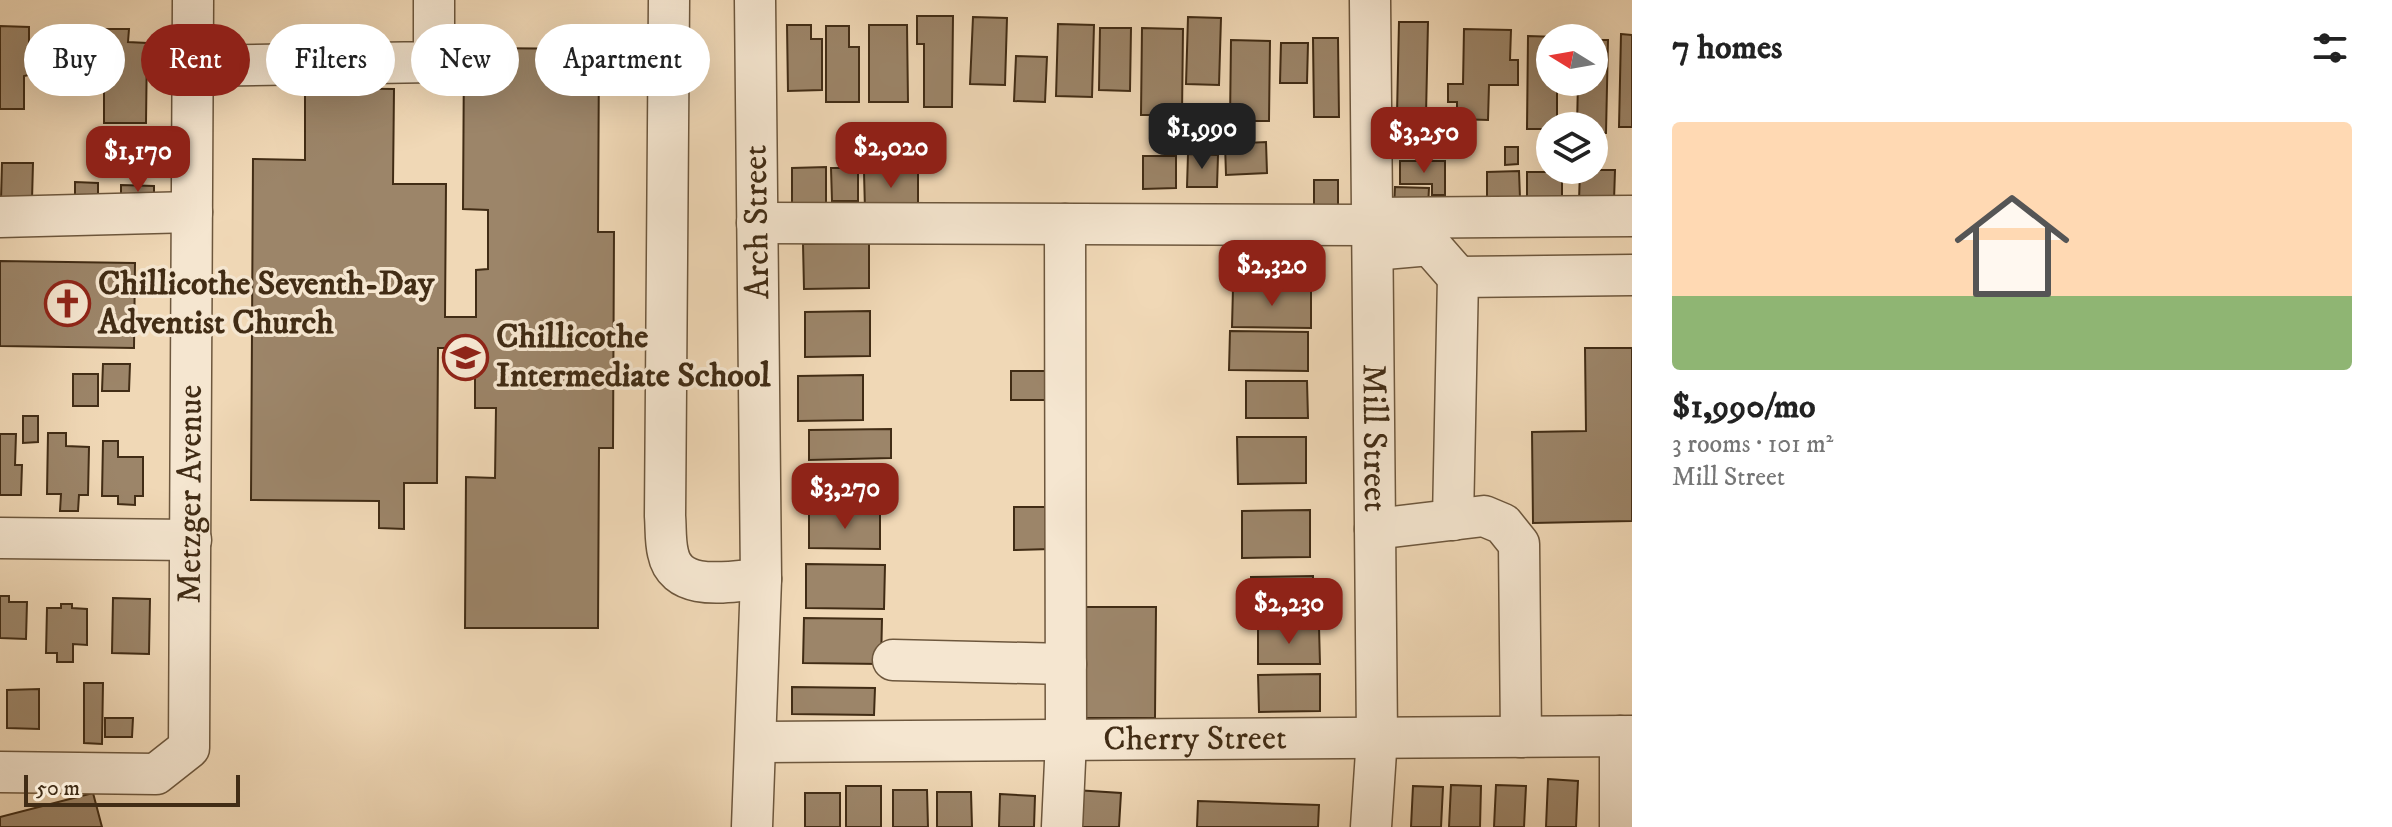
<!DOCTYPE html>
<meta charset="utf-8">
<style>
body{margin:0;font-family:"IM FELL DW Pica",serif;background:#f2f2f2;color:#222;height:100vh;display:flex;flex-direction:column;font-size:30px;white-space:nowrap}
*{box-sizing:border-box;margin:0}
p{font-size:26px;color:#767676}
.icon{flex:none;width:44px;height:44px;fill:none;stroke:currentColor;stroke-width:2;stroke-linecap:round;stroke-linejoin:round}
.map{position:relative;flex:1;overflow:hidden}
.panel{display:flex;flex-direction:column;background:#fff;width:760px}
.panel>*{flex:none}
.hud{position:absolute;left:24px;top:24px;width:760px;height:72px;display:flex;gap:16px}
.needle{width:52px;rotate:281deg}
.buttons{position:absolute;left:1536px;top:24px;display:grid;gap:16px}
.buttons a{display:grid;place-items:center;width:72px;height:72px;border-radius:50%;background:#fff;box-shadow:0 8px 32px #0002;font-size:40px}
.scale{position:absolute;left:24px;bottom:20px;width:216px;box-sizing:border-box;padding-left:8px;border:4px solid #412c15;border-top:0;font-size:22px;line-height:28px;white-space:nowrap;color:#412c15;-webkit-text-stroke:6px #f5e6d0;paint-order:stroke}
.price{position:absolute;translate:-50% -68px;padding:0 18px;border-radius:16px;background:#8f2418;color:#fff;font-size:26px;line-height:52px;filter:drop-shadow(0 2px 4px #0008)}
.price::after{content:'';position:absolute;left:50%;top:48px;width:24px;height:18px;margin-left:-12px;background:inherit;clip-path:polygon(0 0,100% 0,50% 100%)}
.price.current{background:#222;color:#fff}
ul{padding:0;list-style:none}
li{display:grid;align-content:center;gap:16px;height:424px;padding:0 40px}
li span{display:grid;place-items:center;height:248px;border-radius:8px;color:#555}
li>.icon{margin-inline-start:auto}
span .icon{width:144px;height:144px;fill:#fffc;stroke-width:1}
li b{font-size:34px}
h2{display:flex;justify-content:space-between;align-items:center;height:96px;padding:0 40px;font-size:34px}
.chip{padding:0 28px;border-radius:36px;background:#fff;box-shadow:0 8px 32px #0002;font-size:28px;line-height:72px}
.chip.current{background:#8f2418;color:#fff}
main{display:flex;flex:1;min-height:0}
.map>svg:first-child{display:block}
</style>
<main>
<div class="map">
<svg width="1632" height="827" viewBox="0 0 1632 827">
<rect width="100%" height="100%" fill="#f0d8b6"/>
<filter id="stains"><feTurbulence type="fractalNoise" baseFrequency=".0025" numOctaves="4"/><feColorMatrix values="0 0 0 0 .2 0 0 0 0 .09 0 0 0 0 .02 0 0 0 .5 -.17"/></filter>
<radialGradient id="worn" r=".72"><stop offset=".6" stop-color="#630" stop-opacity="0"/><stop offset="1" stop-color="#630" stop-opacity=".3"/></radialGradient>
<path fill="#9c8569" stroke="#412c15" stroke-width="2" d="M917 16H953L952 107H924V44H917Z
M973 17 1007 18 1005 85 970 84Z
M1188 17 1221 18 1219 85 1186 84Z
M1399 22H1428L1426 115 1397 114Z
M1058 24 1094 25 1092 97 1056 96Z
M787 25H811V39H822V90L788 91Z
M869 25H907L908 102H869Z
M0 26 29 27V75L24 76V109H0Z
M826 26H849V47H859V102H826Z
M49 27H85L84 89 45 88Z
M1100 28H1131L1130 91 1099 90Z
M1142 28 1183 29 1182 115H1141Z
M105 29H129L128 42 147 43 146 123H104V76H98V55H105Z
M1464 29 1511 30 1510 60H1518V85H1489L1488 120 1457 119V102H1448V84H1463Z
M1621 34 1632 35V127H1619Z
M1528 36 1558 37 1550 38V82H1557V126H1550V129H1527Z
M1313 38H1338L1339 117H1314Z
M1231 40 1270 41 1269 121H1230Z
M1594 40H1608L1606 133H1594V126H1577L1578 82H1594Z
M1281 43H1308L1307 83H1280Z
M464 48 599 49 598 232H614L613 448H599L598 628H465L466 477 495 478 496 408H475V348H438L437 483H404V529L379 528V501L251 500 253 159 305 160V88L394 89 393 184H446L445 317H476V270L488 269V210L463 209Z
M1016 56 1047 57 1045 102 1014 101Z
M1266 142 1267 173 1226 175 1225 144Z
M1505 147H1518V164L1505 165Z
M1188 154 1218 155 1217 187H1187Z
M1143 156H1176V188L1143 189Z
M1400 161H1445V195H1432V184H1400Z
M2 163H33L32 200H1Z
M826 167V208H792V168Z
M831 168H858V201H832Z
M1580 170H1615L1614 201H1579Z
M918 171V209L865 210 864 172Z
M1519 171 1520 198 1487 199V172Z
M1527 172H1562V204L1527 203Z
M1314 180H1338V211H1314Z
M75 182 98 183V209L75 208Z
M121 185 154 186V204L121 203Z
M1395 187 1429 188 1428 207H1394Z
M1259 234H1313V284H1258Z
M869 243V288L804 289 803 244Z
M0 261 135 263 134 348 0 346Z
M1233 288 1311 289V328L1232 327Z
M870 311V356L805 357V312Z
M1230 331 1308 332V371L1229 370Z
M1585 348H1632V521L1533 523 1532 432 1586 431Z
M103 364H130L129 391H102Z
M1011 371H1045V400H1011Z
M73 374H98V406H73Z
M863 375V420L798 421V376Z
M1246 381H1307L1308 418H1246Z
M23 416H38V442L23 443Z
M891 429V458L809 460V430Z
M48 433H66V446L89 447 88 495H79L78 511H60L61 494H47Z
M0 434H16L15 465H22L21 495H0Z
M1237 437H1306V483L1238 484Z
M103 441H118V457H143V496H135V505L118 504V496H102Z
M807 468H858V505H807Z
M1014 507H1049L1050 549 1014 550Z
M1310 510V557L1242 558V511Z
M809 513H880V549L809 548Z
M806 564 885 565 884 609 806 608Z
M1313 576V613L1251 614V577Z
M0 596H9V602H27L26 639 0 638Z
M113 598 150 599 149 654 112 653Z
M61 604H72V608L87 609V645L73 644V662H57V653H46L47 608H61Z
M1077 607H1156L1155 718H1077Z
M804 618 882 619 881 664 803 663Z
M1258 627H1319L1320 664H1258Z
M1320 674V711L1259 712 1258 675Z
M84 683H103L102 744 84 743Z
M792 687 875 688 874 715 792 714Z
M39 689V729L7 728V690Z
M105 718H133L132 737H105Z
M1548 779 1578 781 1576 827H1546Z
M1451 785 1481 786 1480 827H1449Z
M1496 785 1526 786 1524 827H1494Z
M846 786H881V827H846Z
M1413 786 1443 787 1441 827H1411Z
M893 790H927L928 827H893Z
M1075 790 1121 793 1119 827H1073Z
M937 792H971L972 827H937Z
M93 793 102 827H0V817Z
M805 793H840V827H805Z
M1000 794 1035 796 1034 827H999Z
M1198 801 1319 805 1318 827H1197Z"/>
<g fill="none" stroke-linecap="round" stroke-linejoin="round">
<defs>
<g id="minor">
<path d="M669 0 665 516C666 528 665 541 668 553 676 594 731 581 761 579"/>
<path id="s1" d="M1370 0 1377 737 1371 827"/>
<path d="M193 66 434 62V0"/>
<path d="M0 217 192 212"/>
<path d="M1372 218 1632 216"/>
<path d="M757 223 1372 225"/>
<path d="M1373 250 1430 245 1458 277 1632 275"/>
<path d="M1453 520 1458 277"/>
<path d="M1375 529 1484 516 1503 524 1519 544 1521 737"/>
<path d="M0 538 191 540"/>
<path d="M893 660 1066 664"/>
<path d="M1620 736V827"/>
<path id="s2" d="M757 742 1632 736"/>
<path id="s3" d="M0 772 156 774 189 748 193 0"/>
<path d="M752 827 761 579 755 0"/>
<path d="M1062 827 1066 740 1065 224"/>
</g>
</defs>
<use href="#minor" stroke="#6d573d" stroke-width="43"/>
<use href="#minor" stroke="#f5e6d0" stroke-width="40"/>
</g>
<defs>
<symbol id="church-ring" viewBox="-11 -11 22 22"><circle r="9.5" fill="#f5e6d0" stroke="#8f2418" stroke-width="1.5"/><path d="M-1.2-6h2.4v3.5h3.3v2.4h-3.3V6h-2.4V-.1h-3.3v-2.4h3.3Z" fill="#8f2418"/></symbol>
<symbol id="school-ring" viewBox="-11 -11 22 22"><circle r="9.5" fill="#f5e6d0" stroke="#8f2418" stroke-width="1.5"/><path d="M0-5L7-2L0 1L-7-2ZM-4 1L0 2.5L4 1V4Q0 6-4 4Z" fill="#8f2418"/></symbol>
</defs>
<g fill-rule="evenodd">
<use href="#church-ring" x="42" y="278" width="51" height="51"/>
<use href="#school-ring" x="440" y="332" width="51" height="51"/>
</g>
<g text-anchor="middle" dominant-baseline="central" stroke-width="7" stroke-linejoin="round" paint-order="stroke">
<g font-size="34" fill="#412c15" stroke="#f5e6d0">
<text transform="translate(757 222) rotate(-91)">Arch Street</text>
<text stroke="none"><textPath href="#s1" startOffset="438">Mill Street</textPath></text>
<text stroke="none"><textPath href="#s3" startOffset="452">Metzger Avenue</textPath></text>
<text stroke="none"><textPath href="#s2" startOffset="438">Cherry Street</textPath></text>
</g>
<g font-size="34" font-weight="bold" fill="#412c15" stroke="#f5e6d0" text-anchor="start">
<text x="98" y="284">Chillicothe Seventh-Day<tspan x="98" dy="39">Adventist Church</tspan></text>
<text x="496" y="337">Chillicothe<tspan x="496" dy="39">Intermediate School</tspan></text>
</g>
</g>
<rect width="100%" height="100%" filter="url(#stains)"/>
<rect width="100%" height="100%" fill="url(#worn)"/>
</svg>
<div class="buttons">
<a><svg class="needle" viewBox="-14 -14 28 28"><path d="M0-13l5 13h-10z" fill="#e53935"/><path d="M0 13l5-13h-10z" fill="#767676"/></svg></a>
<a><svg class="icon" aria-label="layers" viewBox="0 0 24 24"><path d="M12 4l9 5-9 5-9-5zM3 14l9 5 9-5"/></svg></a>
</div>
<div class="scale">50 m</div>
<b class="price current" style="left:1202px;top:171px">$1,990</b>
<b class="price" style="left:1424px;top:175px">$3,250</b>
<b class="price" style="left:891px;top:190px">$2,020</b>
<b class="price" style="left:138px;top:194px">$1,170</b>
<b class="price" style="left:1272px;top:308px">$2,320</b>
<b class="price" style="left:845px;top:531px">$3,270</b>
<b class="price" style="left:1289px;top:646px">$2,230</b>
<div class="hud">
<a class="chip">Buy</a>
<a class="chip current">Rent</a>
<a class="chip">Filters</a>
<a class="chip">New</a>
<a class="chip">Apartment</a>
</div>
</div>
<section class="panel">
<h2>7 homes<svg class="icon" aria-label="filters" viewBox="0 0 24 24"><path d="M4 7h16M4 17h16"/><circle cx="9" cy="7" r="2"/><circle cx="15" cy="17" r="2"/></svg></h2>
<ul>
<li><span style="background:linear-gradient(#ffd9b3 70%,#8fb573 0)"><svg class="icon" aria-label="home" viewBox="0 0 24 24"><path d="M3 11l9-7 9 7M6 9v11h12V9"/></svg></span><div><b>$1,990/mo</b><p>3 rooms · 101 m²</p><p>Mill Street</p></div></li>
</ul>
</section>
</main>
